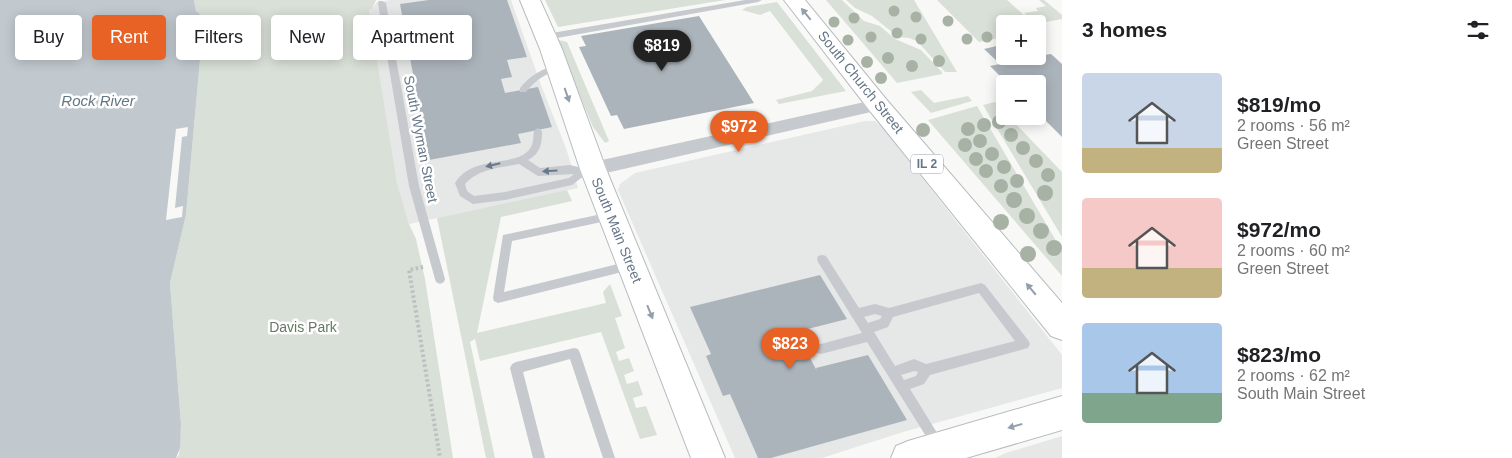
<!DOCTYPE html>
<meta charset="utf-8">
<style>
body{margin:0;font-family:Helvetica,sans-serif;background:#f6f6f6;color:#202124;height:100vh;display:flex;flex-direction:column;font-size:19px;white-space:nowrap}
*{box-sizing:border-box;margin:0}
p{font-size:16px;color:#757577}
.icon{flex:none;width:28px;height:28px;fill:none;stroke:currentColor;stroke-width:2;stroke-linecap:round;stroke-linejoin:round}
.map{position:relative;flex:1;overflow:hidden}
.panel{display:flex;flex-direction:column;background:#fff;width:450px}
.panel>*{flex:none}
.banner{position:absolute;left:15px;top:15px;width:475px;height:45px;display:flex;gap:10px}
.controls{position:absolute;left:996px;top:15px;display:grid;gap:10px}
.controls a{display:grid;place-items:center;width:50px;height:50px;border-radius:5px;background:#fff;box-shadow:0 2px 12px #0003;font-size:25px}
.price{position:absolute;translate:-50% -42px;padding:0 11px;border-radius:18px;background:#e86226;color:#fff;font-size:16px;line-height:32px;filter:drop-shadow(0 1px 2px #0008)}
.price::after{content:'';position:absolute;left:50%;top:30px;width:15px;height:11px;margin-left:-8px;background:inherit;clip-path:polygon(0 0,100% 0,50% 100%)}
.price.active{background:#222;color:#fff}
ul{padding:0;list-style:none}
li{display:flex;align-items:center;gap:15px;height:125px;padding:0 20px}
li span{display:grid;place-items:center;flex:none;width:140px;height:100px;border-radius:5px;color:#555}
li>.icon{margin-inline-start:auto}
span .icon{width:60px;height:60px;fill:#fffc;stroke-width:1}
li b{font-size:21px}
h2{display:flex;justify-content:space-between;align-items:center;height:60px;padding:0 20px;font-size:21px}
.tag{padding:0 18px;border-radius:5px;background:#fff;box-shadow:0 2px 12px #0003;font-size:18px;line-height:45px}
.tag.active{background:#e86226;color:#fff}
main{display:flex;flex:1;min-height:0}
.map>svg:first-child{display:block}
</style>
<main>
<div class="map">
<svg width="1062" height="458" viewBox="0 0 1062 458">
<rect width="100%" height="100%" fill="#f8f8f6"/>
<path fill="#e6e7e7" d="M391 0H511L541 85 566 148 578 188 409 224 397 182 369 10 372 9 377 2Z
M865 121H875L881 126 1062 355V388L903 432 822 458H735L618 190 620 184 635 173Z
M1062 436V458H995L1006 453Z"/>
<path fill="#d9e0d7" d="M194 0H376L372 9 369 10 397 182 409 224 416 239 425 279 453 458H176L179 455 181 424 170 283 186 215 202 38 197 35 200 14 196 11Z
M545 0H725L558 27Z
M826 0H842L864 21 880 26 895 39 921 50 942 72V74L897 83Z
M846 0H914L957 72H945L917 41 909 38 898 37 872 16 855 8Z
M937 0H1007L1034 24H1005V37L979 42Z
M1039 0H1044L1062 15V19L1036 24 1024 13 1038 11 1036 8 1046 6Z
M777 2 846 91 779 104 776 100 812 91 823 80 770 11 760 15 742 10 747 7Z
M559 40 567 42 609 141 605 143 593 127 557 42Z
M921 90 934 103 968 96 972 101 931 113 911 92Z
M995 102 1005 113V116H1008L1062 172V237L983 105Z
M977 106 1062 251V276L928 120Z
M567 190 572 201 501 217 477 333 606 303 603 292 610 284 622 316 615 318 625 348 616 352 619 361 629 358 634 371 624 375 627 384 638 381 643 395 633 398 636 408 646 406 657 435 640 439 601 332 480 361 475 339 470 342 495 458H486L437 218Z"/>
<path fill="#c1c9cf" d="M0 0H194L196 11 200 14 197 35 202 38 186 215 170 283 181 424 180 448 176 458H0Z"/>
<path fill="#f8f8f6" d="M188 127 187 136 182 137 175 208 183 206 182 217 166 220 176 129Z"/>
<path fill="#acb4bb" d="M429 0H507L527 57 507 60 512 77 501 79 505 93 538 87 552 127 518 134 521 143 429 160 400 4Z
M699 16 754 103 624 129 617 115 611 116 579 47 586 46 581 36Z
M1001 45 1005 48V56H1038L1051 54 1062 64V137L1038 113V84H1008L990 66 1000 64 984 49Z
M820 275 847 319 796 332 817 371 816 368 868 355 907 420 771 458H758L730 394 723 396 706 356 711 354 690 307Z"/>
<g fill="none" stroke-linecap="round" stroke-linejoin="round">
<defs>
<path id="primary" d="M520 0H540L562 49 606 169 725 458H691L580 169 540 49Z
M784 0H805L886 99 1062 303V340L1051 336 870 111Z
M1062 396V430L966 458H891L896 446 908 441Z"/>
</defs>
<use href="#primary" stroke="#b7bbc0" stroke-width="2"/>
<path stroke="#bdc0c3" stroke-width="4" stroke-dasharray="2.5 2.5" stroke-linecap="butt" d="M423 267 409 270 440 458"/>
<path fill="#c6c9cd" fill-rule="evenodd" d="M745 0H762L758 2 546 40 542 37 546 34Z
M379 1H382L386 3 419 186 445 279 444 282 440 284 436 282 435 279 409 186 378 3Z
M558 64 561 65V69C547 73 535 80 526 92H520V88C530 75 543 69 558 64Z
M538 128 542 131C542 144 540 154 528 160L540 168 570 165 582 168 593 166 596 167 598 170 596 173 585 175 572 185 505 200 473 204 460 196 455 183C473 153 519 169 531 147 534 142 533 136 534 131ZM519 164 538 176 574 174 569 178 505 192 474 196 467 191 465 184C479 168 500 168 519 164Z
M611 212 614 213 616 216 614 219 611 220 512 241 504 292 630 261 634 263 635 266 634 269 498 303 494 301 493 298 503 235Z
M822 255 826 256 859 308 875 304 889 308 981 283 985 285 1028 340 1030 344 1028 348 930 375 924 384 910 389 942 441 944 445 942 449 938 451 934 449 867 342 821 354 817 353 815 349 817 345 862 333 818 262 817 259 818 256ZM979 293 1015 341 926 364 914 359 895 366 874 332 888 327 893 317ZM875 314 882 316 880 319 868 323 864 317ZM914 371 918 372 916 376 904 380 901 375Z
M574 348 578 349 580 353 615 458H603L570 359 523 372 545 458H533L510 368 512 364 516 362Z"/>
<path fill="#c6c9cd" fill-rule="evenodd" d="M878 99 884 101 887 105 884 109 593 176 586 174 584 169 586 164 593 162Z"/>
<use href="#primary" fill="#fff" fill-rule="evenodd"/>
</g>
<g fill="#a7b2a5">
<circle cx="894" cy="11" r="5.5"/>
<circle cx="916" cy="17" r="5.5"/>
<circle cx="854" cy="18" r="5.5"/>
<circle cx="948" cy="21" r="5.5"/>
<circle cx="834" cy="22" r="5.5"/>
<circle cx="897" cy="33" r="5.5"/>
<circle cx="871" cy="37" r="5.5"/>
<circle cx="987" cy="37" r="5.5"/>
<circle cx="921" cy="39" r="5.5"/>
<circle cx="967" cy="39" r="5.5"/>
<circle cx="848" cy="40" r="5.5"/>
<circle cx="888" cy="58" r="6"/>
<circle cx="939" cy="61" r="6"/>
<circle cx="867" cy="62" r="6"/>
<circle cx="912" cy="66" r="6"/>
<circle cx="881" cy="78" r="6"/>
<circle cx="999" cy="122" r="7"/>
<circle cx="984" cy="125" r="7"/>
<circle cx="968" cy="129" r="7"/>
<circle cx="923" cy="130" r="7"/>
<circle cx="1011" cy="135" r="7"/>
<circle cx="980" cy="141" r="7"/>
<circle cx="965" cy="145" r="7"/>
<circle cx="1023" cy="148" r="7"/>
<circle cx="992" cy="154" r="7"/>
<circle cx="976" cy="159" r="7"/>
<circle cx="1036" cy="161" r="7"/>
<circle cx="1004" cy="167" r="7"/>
<circle cx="986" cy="171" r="7"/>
<circle cx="1048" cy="175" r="7"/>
<circle cx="1017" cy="181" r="7"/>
<circle cx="1001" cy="186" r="7"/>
<circle cx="1045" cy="193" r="8"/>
<circle cx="1014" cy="200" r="8"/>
<circle cx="1027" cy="216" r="8"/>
<circle cx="1001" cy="222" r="8"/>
<circle cx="1041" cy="231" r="8"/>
<circle cx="1054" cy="248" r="8"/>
<circle cx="1028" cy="254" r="8"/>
</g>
<defs><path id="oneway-solid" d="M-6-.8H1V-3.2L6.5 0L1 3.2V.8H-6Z" transform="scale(1.25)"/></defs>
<g fill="#949fac">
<use href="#oneway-solid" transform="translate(806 14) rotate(-129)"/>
<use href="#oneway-solid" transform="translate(567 95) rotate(71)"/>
<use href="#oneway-solid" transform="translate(1031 289) rotate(-130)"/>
<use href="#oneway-solid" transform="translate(650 312) rotate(68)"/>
<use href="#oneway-solid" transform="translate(1015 426) rotate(164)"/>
</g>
<g fill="#6b7a8b">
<use href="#oneway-solid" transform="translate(493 165) rotate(167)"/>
<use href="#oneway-solid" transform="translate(550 171) rotate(176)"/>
</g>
<g text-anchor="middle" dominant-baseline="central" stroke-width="5" stroke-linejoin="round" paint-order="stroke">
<rect fill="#fff" stroke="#949fac" stroke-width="1" x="911" y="154.5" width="32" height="19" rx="4"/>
<g font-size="12" font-weight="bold" fill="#667688">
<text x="927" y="164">IL 2</text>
</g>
<g font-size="14" fill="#667688" stroke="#fff">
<text transform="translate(861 82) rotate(51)">South Church Street</text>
<text transform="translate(421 139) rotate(79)">South Wyman Street</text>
<text transform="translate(617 230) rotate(68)">South Main Street</text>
</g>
<g font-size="14" fill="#657962" stroke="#fff">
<text x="303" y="327">Davis Park</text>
</g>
<g font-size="15" font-style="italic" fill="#637783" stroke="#fff">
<text x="98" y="100">Rock River</text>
</g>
</g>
</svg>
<div class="controls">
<a>+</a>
<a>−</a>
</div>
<b class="price active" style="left:662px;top:72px">$819</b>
<b class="price" style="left:739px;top:153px">$972</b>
<b class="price" style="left:790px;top:370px">$823</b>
<div class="banner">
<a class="tag">Buy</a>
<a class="tag active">Rent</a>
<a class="tag">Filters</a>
<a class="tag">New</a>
<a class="tag">Apartment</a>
</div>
</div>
<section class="panel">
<h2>3 homes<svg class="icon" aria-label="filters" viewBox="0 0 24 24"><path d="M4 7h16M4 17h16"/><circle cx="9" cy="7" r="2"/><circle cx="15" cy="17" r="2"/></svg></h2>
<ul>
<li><span style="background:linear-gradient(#c9d6e8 75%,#c2b280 0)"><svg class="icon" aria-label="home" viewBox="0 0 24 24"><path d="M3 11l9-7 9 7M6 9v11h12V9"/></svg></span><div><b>$819/mo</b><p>2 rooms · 56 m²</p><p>Green Street</p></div></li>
<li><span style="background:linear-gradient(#f6c9c9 70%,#c2b280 0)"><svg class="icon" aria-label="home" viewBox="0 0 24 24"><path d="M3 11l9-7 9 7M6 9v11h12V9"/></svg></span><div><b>$972/mo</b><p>2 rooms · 60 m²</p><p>Green Street</p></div></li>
<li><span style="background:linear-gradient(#a9c7e8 70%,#7fa58c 0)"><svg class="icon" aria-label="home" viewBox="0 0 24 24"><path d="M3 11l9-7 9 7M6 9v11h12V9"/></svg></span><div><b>$823/mo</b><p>2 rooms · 62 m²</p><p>South Main Street</p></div></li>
</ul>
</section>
</main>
